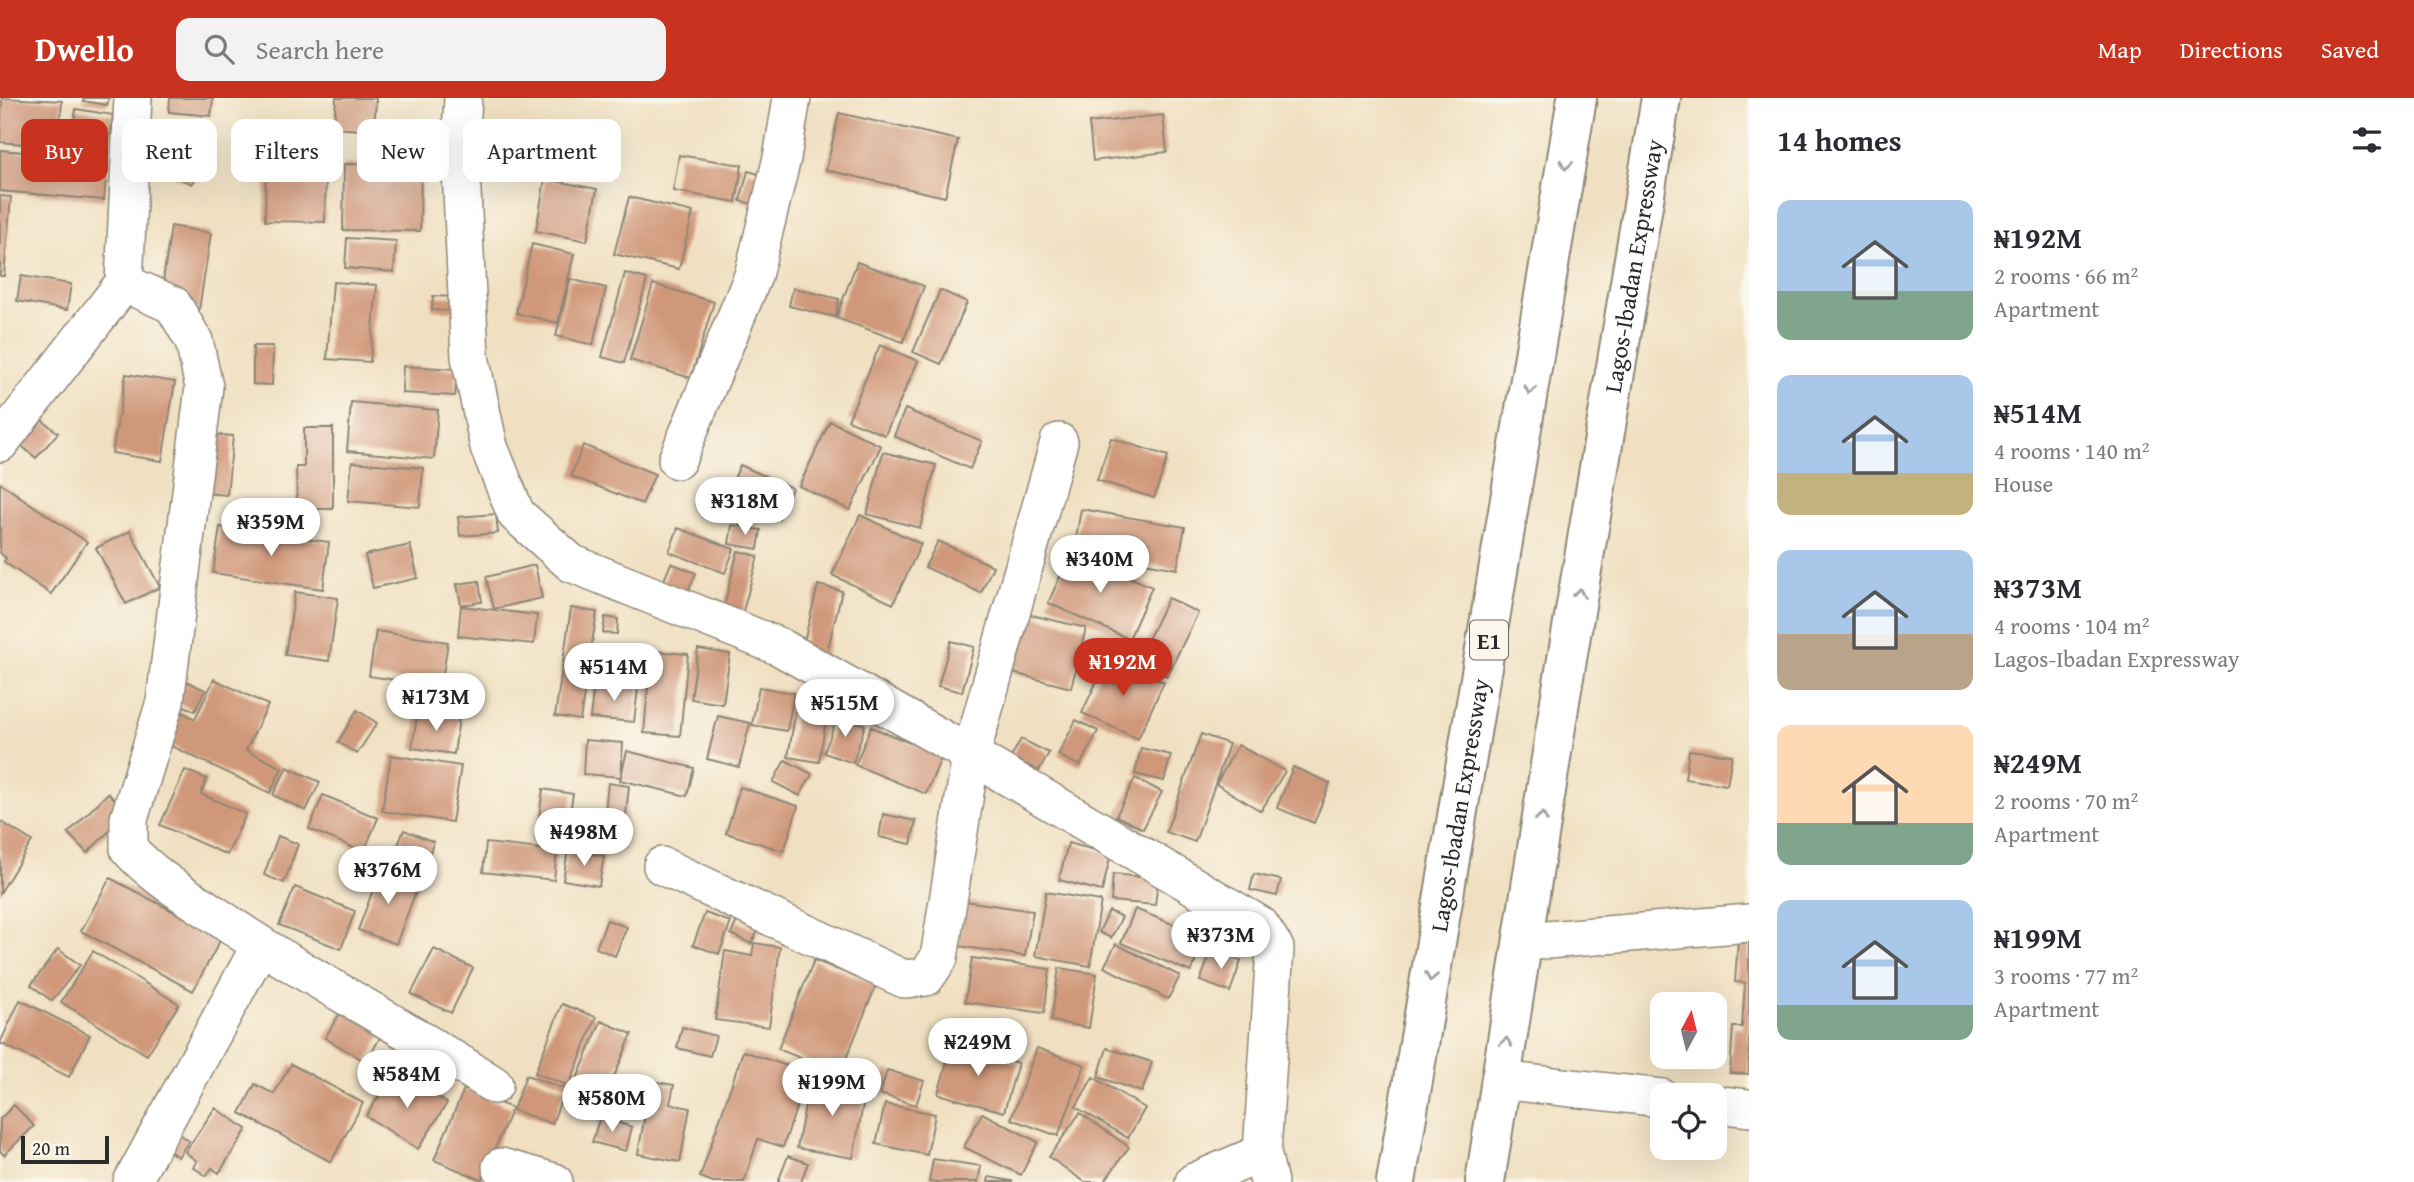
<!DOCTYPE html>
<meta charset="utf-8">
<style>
body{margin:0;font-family:"Gentium Book Plus",serif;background:#f2f2f3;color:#2b2b33;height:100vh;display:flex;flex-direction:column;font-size:26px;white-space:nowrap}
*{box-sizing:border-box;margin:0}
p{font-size:23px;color:#7c7c81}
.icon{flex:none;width:38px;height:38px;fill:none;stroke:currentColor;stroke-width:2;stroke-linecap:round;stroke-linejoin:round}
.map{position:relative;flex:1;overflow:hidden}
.details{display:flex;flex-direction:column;background:#fff;width:665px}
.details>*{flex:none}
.banner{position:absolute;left:21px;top:21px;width:665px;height:63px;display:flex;gap:14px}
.needle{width:46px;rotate:7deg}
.controls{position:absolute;left:1650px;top:894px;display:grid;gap:14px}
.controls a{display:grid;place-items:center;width:77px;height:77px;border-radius:14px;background:#fff;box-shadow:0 7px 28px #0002;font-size:35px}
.scale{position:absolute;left:21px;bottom:18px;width:88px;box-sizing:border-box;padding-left:7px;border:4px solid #2b2b2b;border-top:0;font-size:19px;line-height:24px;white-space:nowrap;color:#2b2b2b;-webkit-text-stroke:5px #fbf7ec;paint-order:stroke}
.price{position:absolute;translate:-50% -60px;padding:0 16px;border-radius:24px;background:#fff;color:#222;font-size:23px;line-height:46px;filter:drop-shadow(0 2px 4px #0008)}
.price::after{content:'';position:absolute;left:50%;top:42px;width:21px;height:16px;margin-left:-10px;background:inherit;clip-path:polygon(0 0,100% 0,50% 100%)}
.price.current{background:#c8321e;color:#fff}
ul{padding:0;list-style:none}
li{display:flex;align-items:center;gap:21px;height:175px;padding:0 28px}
li span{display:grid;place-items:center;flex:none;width:196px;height:140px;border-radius:14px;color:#555}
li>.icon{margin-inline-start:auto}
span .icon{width:84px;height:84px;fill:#fffc;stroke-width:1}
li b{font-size:30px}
h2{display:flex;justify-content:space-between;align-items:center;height:84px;padding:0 28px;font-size:30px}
.chip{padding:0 24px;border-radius:14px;background:#fff;box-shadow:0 7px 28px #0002;font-size:24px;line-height:63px}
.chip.current{background:#c8321e;color:#fff}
header{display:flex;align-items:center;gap:42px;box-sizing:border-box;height:98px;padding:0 35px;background:#c8321e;color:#fff}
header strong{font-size:33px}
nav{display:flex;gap:38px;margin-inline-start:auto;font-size:24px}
.search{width:490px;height:63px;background:#f2f2f3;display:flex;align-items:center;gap:18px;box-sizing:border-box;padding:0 24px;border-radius:14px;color:#7c7c81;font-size:26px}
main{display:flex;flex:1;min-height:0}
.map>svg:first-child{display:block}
</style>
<header>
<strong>Dwello</strong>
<div class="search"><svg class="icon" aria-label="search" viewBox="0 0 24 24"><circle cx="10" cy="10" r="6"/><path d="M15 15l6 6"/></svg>Search here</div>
<nav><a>Map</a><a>Directions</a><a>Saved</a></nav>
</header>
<main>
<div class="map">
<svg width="1749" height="1084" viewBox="0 0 1749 1084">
<rect width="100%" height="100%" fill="#fbf7ec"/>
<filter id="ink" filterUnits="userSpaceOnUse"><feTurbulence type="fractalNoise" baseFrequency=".0143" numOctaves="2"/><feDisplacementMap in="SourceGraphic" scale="14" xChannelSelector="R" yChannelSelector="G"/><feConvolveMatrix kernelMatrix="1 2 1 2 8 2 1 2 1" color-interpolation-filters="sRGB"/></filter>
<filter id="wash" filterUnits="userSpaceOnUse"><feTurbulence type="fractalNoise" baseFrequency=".00686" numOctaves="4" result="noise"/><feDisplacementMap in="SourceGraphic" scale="28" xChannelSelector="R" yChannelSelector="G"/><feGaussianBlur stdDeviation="1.57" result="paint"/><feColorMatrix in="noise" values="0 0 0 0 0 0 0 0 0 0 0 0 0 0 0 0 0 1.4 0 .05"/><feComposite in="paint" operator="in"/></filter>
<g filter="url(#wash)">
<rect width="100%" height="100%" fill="#f0e0c1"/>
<g id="blocks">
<path fill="#d0987a" d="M2 0 62 3 58 49 0 44Z
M84 0H109L107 7 83 3Z
M170 0H213L211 18 169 14Z
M336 0H376L374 33 334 30Z
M76 11 113 17 108 50 71 44Z
M839 15 958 42 945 99 826 72Z
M1163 17 1167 54 1093 63 1089 25Z
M174 31 209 45 192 86 157 71Z
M0 52 108 61 104 102 0 93Z
M679 57 742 67 736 104 673 93Z
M266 66 326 67 325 124 265 123Z
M344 66 421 67 420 133 343 132Z
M748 73 766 78 758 107 740 103Z
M545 81 597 91 587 143 536 133Z
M0 98 11 99 4 178H0Z
M629 99 693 114 679 171 614 156Z
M171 128 211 135 199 212 179 209 162 190Z
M347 140 396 143 394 174 345 170Z
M532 146 574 156 558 225 516 215Z
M857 164 924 188 903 244 836 220Z
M625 175 647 181 624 265 602 259Z
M21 178 71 186 67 212 17 203Z
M570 181 606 190 593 247 556 238Z
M333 184 377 187 370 264 327 261Z
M653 186 714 204 691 280 630 262Z
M793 190 839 201 835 219 789 208Z
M940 192 967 204 941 266 913 254Z
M433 198 455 199V213L432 212Z
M880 247 918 263 885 337 848 322Z
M253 248H273L272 287 253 286Z
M403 268 457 271 455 298 402 295Z
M126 276 175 284 162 363 112 355Z
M351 304 438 312 434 361 347 353Z
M905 311 982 343 970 371 894 338Z
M38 319 58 335 36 360 17 344Z
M830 323 881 348 850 412 799 388Z
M304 330H333V411H297L296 369H304Z
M210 336 233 338 227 397 204 395Z
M1111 340 1168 358 1154 400 1097 382Z
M583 347 655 376 642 406 571 378Z
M883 354 936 367 920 430 867 416Z
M352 364 423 370 420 409 348 403Z
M740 367 792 390 779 421 726 399Z
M0 385 87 444 51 496 4 464 6 460 0 455Z
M1081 411 1185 429 1177 471 1074 452Z
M496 416 498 435 460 438 458 419Z
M860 417 921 446 893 506 832 477Z
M732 427 761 432 758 451 729 446Z
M220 429 329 444 323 491 213 475Z
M678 430 734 451 725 475 669 454Z
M130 433 160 489 126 506 96 450Z
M938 443 993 468 981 495 925 469Z
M410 447 418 480 373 490 365 457Z
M738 453 758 458 740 524 721 519Z
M1071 454 1152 489 1129 541 1048 505Z
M671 465 696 475 687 496 662 487Z
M535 467 542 500 494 511 486 479Z
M479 483 482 504 461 507 457 486Z
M818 487 842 493 825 562 801 556Z
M295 494 338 500 329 563 285 557Z
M1168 500 1198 515 1167 578 1137 564Z
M461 508 537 517 534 546 458 538Z
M571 510 597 514 580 622 555 618Z
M1023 515 1086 530 1071 590 1009 574Z
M605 519 618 521 617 536 603 535Z
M376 533 448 544 441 589 369 578Z
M951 543 974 549 962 594 938 588Z
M698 551 730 556 723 606 691 601Z
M651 553 688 556 680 638 644 635Z
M1108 559 1164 584 1138 641 1082 615Z
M182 581 205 592 195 613 172 602Z
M214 581 268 607 246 652 282 670 270 695 163 644 178 612 195 621Z
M594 586 638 590 634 624 590 620Z
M759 589 794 595 787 633 752 627Z
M797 605 828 610 819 664 788 659Z
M357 612 377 625 357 656 338 644Z
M418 613 459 620 454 656 412 650Z
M838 617 865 627 853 665 824 655Z
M718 618 750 625 739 669 707 661Z
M1076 622 1098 633 1080 668 1058 657Z
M871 629 942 658 926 696 855 667Z
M1201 636 1229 646 1195 744 1166 734Z
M1021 641 1049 655 1039 673 1011 659Z
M585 642 623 645 621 679 583 676Z
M1238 647 1285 673 1261 713 1216 686Z
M1141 650 1171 657 1164 683 1135 676Z
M1689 652 1732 657 1727 687 1685 681Z
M627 653 694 670 687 698 620 682Z
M391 657 461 668 452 724 382 713Z
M785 662 812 676 800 698 773 684Z
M287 669 320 684 306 713 273 697Z
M1293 669 1330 685 1314 725 1277 710Z
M185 672 207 681 201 696 246 716 227 757 160 727Z
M1135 680 1162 694 1143 731 1116 718Z
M608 685 629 688 622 753 601 751Z
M740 689 798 708 784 753 726 735Z
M543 691 573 696 565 745 536 741Z
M108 695 128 715 87 755 68 735Z
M323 697 378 720 364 754 309 731Z
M883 716 916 723 911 746 879 739Z
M0 723 32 743 0 795Z
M404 732 434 744 419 781 389 769Z
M278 738 298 746 284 785 264 777Z
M486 745 557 753 554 782 483 774Z
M1068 745 1111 756 1102 793 1059 782Z
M568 752 604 758 599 788 563 782Z
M381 771 419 785 396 846 358 832Z
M1113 776 1158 781 1155 807 1111 803Z
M1254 776 1281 782 1277 798 1250 792Z
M110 780 222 839 193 893 81 833Z
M295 789 355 813 341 851 279 827Z
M1046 794 1101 803 1090 868 1035 858Z
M965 803 1033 813 1025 858 958 848Z
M1135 811 1205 839 1191 874 1121 845Z
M1109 813 1122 819 1111 840 1099 834Z
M705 815 731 824 719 856 693 847Z
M1202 817 1226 828 1219 843 1195 833Z
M607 822 627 829 615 858 596 850Z
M737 823 758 833 751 846 731 836Z
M1738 843 1749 844V976L1730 975 1733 929H1742L1745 885 1735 884Z
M754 845 780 849 769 929 715 922 725 853 752 858Z
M1116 846 1180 878 1168 901 1104 869Z
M58 851 80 867 52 903 31 887Z
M434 851 473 870 451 915 411 896Z
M1212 851 1241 863 1230 894 1200 883Z
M93 853 179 906 147 957 61 904Z
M972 860 1050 871 1044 915 965 904Z
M814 862 876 887 840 976 778 951Z
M1059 870 1097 876 1089 930 1051 923Z
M20 902 90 937 69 979 0 945Z
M562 906 596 919 569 988 535 975Z
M343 910 384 933 366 964 325 940Z
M601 923 632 936 603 1005 572 993Z
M682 929 716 938 710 958 677 950Z
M952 946 1018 965 1004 1014 938 996Z
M1037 950 1085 967 1058 1038 1011 1021Z
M1107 950 1152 964 1142 994 1098 979Z
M743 953 808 975 783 1049 758 1041 744 1084H713L700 1079Z
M291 966 363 1005 331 1064 240 1015 255 986 274 996Z
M396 972 447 1005 418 1051 366 1018Z
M887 972 924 983 916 1007 880 996Z
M526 977 565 991 552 1026 513 1012Z
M1093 979 1145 1010 1128 1040 1076 1009Z
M810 981 866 991 853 1060 797 1050Z
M651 983 674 987 670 1006 690 1010 680 1064 638 1056Z
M464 991 512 1010 482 1082 434 1062Z
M885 1006 935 1016 927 1057 876 1046Z
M14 1007 34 1028 4 1057 0 1053V1021Z
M215 1010 247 1031 219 1075 212 1070 206 1078 193 1069 197 1063 185 1054Z
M982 1015 1038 1044 1021 1077 964 1049Z
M1080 1015 1129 1049 1104 1084H1085L1049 1059Z
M600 1019 632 1029 626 1053 592 1044Z
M174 1033 189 1043 178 1059 164 1049Z
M788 1058 808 1065 801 1084H778Z
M933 1061 981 1068 978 1084H929Z
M989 1079 1012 1083V1084H988Z"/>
</g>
</g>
<g filter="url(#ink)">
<use href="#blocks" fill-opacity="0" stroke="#8e8676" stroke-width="2"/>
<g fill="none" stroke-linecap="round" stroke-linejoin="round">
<defs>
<path id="minor" d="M463 0 460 52 470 259 489 349 516 416 571 465 780 549 971 657 1260 827 1275 850 1262 1055 1269 1084
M124 185 173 207 194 243 204 289 165 604 129 721V751C153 778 184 796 214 816 304 878 402 927 494 987
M0 345 124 185 133 0
M677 362 753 178 782 60 792 0
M662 768 904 881 926 879 939 860 971 657 1059 344
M1523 844 1749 825
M1500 982 1662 1000
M1715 1006 1749 1010
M501 1069 554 1084
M132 1084 260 848
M1194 1084 1262 1055"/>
<g id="highway">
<path id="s1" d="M1396 1084 1577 0"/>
<path id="s2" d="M1485 1084 1560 603 1661 0"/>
</g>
</defs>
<use href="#minor" stroke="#8e8676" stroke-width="40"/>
<use href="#highway" stroke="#8e8676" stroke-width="42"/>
<use href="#minor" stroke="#fff" stroke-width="37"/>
<use href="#highway" stroke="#fff" stroke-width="38"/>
</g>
<defs><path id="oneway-chevron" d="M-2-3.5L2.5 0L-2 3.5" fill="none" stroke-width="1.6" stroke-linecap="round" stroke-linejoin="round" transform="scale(1.75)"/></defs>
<g stroke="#a0a0a0">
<use href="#oneway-chevron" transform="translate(1566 67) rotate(99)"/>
<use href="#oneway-chevron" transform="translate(1530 292) rotate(99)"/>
<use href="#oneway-chevron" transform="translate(1579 495) rotate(-80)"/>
<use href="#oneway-chevron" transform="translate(1542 719) rotate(-81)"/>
<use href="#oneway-chevron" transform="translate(1431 879) rotate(100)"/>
<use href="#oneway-chevron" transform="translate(1506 944) rotate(-81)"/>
</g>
</g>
<g text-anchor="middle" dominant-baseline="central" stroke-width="6" stroke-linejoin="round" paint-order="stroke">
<rect fill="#fbf7ec" stroke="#696865" stroke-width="2" x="1470" y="522.5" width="38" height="39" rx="5"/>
<g font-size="23" font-weight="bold" fill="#2b2b2b">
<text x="1489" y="542">E1</text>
</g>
<g font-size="24" fill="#2b2b2b" stroke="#fbf7ec">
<text stroke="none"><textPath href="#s2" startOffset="928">Lagos-Ibadan Expressway</textPath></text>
<text stroke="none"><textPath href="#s1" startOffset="382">Lagos-Ibadan Expressway</textPath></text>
</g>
</g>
</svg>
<div class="controls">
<a><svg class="needle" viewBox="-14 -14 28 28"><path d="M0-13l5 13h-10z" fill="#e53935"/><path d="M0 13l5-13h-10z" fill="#7c7c81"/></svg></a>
<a><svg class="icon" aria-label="locate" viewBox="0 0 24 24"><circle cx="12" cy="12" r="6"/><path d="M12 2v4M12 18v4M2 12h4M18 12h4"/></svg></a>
</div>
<div class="scale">20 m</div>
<b class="price" style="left:745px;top:439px">₦318M</b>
<b class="price" style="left:271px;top:460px">₦359M</b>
<b class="price" style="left:1100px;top:497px">₦340M</b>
<b class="price current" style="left:1123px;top:600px">₦192M</b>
<b class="price" style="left:614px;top:605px">₦514M</b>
<b class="price" style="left:436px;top:635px">₦173M</b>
<b class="price" style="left:845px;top:641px">₦515M</b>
<b class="price" style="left:584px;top:770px">₦498M</b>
<b class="price" style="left:388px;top:808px">₦376M</b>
<b class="price" style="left:1221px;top:873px">₦373M</b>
<b class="price" style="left:978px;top:980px">₦249M</b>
<b class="price" style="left:407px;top:1012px">₦584M</b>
<b class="price" style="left:832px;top:1020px">₦199M</b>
<b class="price" style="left:612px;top:1036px">₦580M</b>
<div class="banner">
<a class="chip current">Buy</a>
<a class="chip">Rent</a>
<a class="chip">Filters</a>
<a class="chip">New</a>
<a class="chip">Apartment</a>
</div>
</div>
<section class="details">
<h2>14 homes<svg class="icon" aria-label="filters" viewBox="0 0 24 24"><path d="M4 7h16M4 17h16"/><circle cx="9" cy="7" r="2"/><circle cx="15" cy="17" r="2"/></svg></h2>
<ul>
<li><span style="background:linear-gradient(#a9c7e8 65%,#7fa58c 0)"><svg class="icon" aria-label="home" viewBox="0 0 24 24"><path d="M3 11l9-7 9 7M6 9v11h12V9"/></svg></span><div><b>₦192M</b><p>2 rooms · 66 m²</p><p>Apartment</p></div></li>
<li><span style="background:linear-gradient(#a9c7e8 70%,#c2b280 0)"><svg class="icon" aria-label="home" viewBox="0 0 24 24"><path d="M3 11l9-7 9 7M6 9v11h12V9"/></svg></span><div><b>₦514M</b><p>4 rooms · 140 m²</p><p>House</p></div></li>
<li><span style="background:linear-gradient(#a9c7e8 60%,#b9a48a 0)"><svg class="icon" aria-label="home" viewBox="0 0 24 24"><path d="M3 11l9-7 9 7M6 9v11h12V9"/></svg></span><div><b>₦373M</b><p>4 rooms · 104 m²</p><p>Lagos-Ibadan Expressway</p></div></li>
<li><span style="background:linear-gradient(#ffd9b3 70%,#7fa58c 0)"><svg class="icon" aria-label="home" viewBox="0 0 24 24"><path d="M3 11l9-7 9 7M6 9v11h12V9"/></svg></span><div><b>₦249M</b><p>2 rooms · 70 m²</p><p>Apartment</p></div></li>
<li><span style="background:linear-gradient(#a9c7e8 75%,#7fa58c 0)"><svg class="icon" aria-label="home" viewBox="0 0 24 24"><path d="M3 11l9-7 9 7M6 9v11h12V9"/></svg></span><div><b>₦199M</b><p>3 rooms · 77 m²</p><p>Apartment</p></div></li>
</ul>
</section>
</main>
